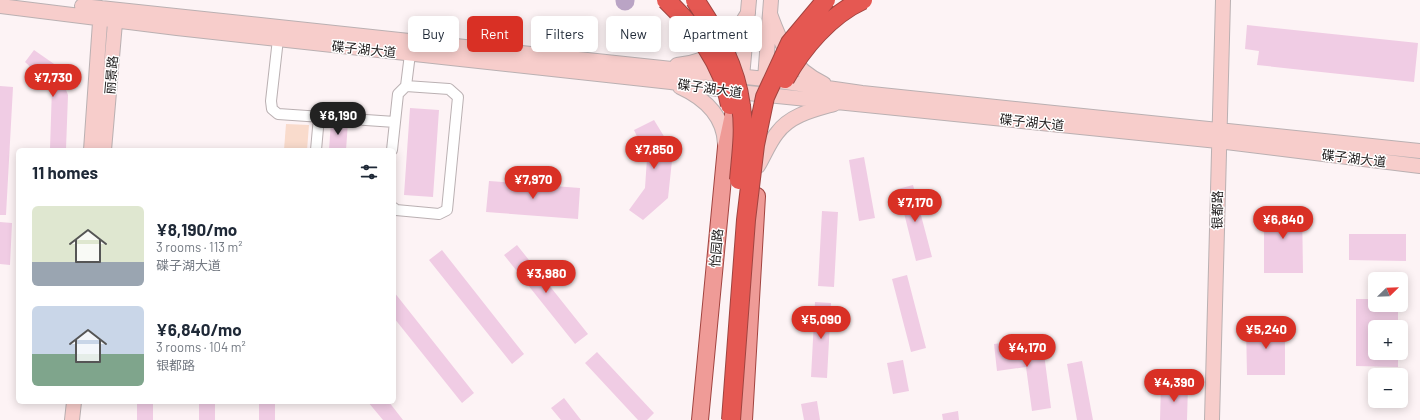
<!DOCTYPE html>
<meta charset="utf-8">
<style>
body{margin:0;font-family:Barlow,"Noto Sans SC",sans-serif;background:#f6f6f7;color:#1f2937;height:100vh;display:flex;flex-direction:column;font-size:15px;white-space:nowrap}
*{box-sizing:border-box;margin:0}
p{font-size:13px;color:#747a83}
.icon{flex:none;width:22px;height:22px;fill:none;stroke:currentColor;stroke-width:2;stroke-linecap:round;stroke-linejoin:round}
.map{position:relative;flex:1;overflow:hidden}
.sheet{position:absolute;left:16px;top:148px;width:380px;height:256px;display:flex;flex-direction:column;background:#fff;border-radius:6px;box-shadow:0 2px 10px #0003}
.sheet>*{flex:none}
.hud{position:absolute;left:408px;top:16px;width:380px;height:36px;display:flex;gap:8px}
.needle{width:26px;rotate:67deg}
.controls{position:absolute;left:1368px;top:272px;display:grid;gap:8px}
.controls a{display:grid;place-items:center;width:40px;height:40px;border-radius:6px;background:#fff;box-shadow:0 2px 10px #0003;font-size:20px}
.price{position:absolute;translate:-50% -34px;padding:0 9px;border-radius:14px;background:#d93025;color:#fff;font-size:13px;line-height:26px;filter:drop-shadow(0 1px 2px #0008)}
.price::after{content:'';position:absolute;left:50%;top:24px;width:12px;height:9px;margin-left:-6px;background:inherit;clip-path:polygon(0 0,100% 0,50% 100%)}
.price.on{background:#222;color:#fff}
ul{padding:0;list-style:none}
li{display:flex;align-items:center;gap:12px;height:100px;padding:0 16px}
li span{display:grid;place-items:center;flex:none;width:112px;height:80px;border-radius:6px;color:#555}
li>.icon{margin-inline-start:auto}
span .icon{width:48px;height:48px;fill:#fffc;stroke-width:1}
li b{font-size:17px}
h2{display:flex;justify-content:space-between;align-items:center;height:48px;padding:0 16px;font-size:17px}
.tag{padding:0 14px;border-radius:6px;background:#fff;box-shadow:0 2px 10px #0003;font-size:14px;line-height:36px}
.tag.on{background:#d93025;color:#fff}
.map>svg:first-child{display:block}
</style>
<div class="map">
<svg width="1420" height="420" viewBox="0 0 1420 420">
<rect width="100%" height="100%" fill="#fdf3f5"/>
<path fill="#f9dbcc" d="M286 124 309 125 307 150H284Z"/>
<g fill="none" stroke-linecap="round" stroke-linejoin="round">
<path stroke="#baa4c5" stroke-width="19" d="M625 1V0"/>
</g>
<path fill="#f0cce4" d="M1247 25 1418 43 1414 82 1257 65 1259 51 1245 49Z
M34 50 57 66 68 95 66 149H50L52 87 25 62Z
M0 86 13 87 6 215H0Z
M410 108 439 110 433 197 404 195Z
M654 120 673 151 668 198 643 220 629 210 645 188 647 158 634 130Z
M331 121 348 122 346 150H329Z
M864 157 875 218 859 221 849 160Z
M489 181 580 188 578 219 486 212Z
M913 185 932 257 916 261 898 189Z
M1302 206 1303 273H1264V207Z
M822 211 838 212 834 287 818 286Z
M0 222 12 223 10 265 0 264Z
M1349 234H1406V261L1349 260Z
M517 245 588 334 575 344 504 255Z
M442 250 524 354 512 364 429 260Z
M907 275 926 348 911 352 892 279Z
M394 292 474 393 462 403 394 318Z
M1356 299H1375V305H1398V327H1375V353H1398V367L1356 366Z
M815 302 831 303 827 378 811 377Z
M1246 325H1285V375H1247Z
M1042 338 1051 408 1032 411 1026 367 997 371 994 344Z
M597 352 654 413 647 420H638L585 363Z
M903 360 909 391 893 394 887 363Z
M1082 361 1093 420H1077L1067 364Z
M1161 385 1188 386 1187 420H1160Z
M564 398 581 420H561L551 408Z
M817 401 820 420H804L801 404Z
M137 402H153V420H137Z
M199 402H215V420H199Z
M259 402H275V420H259Z
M368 402H389L403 420H383Z
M958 411 959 420H943L942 414Z"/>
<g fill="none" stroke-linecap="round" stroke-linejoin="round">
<defs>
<path id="street" d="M278 39 271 101 272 109 278 114 395 122
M406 86 410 54
M316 150 319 117
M392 150 398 94 406 86 449 89 458 97 447 210 439 214 396 210 394 208"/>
<path id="secondary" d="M0 6 177 28 671 82 738 92 1218 141 1420 166
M82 6 765 79 862 93 1420 151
M770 14C782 47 791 68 824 84
M677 65C715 61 730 44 748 13
M742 77 749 0
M765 79 771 0
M680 87C704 98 724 116 725 144
M91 150 101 8
M104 150 116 11
M758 166C764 156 769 143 777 133 790 115 813 110 834 104
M72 420 74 402
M1212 420 1223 0"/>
<path id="primary" d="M700 420 726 147 738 92
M744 420 757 196"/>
</defs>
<use href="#street" stroke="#bab0b2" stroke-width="12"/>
<use href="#secondary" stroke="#bab0b2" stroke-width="16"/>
<use href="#primary" stroke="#a14440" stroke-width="18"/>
<use href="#street" stroke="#fff" stroke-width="10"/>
<use href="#secondary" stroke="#f7cdcb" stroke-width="14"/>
<use href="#primary" stroke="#ef9b97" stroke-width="16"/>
<defs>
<path id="highway-bridge" d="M666 0C696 29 723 63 730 105
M695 0C717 33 736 66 741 106 745 130 741 156 739 180
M785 79C802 48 830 15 863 0
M731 420 746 220 755 145 765 97 790 43 826 0"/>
</defs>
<use href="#highway-bridge" stroke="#a14440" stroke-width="20" stroke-linecap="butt"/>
<use href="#highway-bridge" stroke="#e55852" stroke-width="18"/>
</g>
<g text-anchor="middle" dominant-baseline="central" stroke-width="3" stroke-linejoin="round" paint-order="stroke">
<g font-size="13" fill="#232020" stroke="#fff">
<text transform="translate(364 49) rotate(6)">碟子湖大道</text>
<text transform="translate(111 75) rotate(-85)">丽景路</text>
<text transform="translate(710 88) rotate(8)">碟子湖大道</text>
<text transform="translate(1032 122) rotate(6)">碟子湖大道</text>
<text transform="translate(1354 158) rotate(7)">碟子湖大道</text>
<text transform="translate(1217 210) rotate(-89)">银都路</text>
<text transform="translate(716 248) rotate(-85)">怡园路</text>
</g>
</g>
</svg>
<div class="controls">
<a><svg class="needle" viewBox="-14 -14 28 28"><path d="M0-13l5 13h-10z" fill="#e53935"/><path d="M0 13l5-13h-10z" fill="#747a83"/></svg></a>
<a>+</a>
<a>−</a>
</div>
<b class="price" style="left:53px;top:98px">¥7,730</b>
<b class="price on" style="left:338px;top:136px">¥8,190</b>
<b class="price" style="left:654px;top:170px">¥7,850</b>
<b class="price" style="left:533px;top:200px">¥7,970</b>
<b class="price" style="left:915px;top:223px">¥7,170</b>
<b class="price" style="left:1283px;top:240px">¥6,840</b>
<b class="price" style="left:546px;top:294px">¥3,980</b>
<b class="price" style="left:821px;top:340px">¥5,090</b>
<b class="price" style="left:1266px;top:350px">¥5,240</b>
<b class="price" style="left:1027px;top:368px">¥4,170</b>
<b class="price" style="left:1174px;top:403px">¥4,390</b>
<div class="hud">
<a class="tag">Buy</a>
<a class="tag on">Rent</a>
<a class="tag">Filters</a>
<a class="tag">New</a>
<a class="tag">Apartment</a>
</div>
<section class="sheet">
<h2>11 homes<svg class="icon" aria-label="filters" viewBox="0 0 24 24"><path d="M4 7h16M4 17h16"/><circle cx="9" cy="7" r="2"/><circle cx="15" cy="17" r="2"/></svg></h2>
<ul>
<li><span style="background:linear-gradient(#dfe7d0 70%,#9aa5b1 0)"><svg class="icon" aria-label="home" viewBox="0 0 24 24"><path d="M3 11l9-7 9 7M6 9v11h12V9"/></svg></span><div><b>¥8,190/mo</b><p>3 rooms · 113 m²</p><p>碟子湖大道</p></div></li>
<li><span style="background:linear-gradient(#c9d6e8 60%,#7fa58c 0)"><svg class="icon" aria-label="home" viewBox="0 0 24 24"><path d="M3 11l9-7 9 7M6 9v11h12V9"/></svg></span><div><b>¥6,840/mo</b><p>3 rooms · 104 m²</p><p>银都路</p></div></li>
</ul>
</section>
</div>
